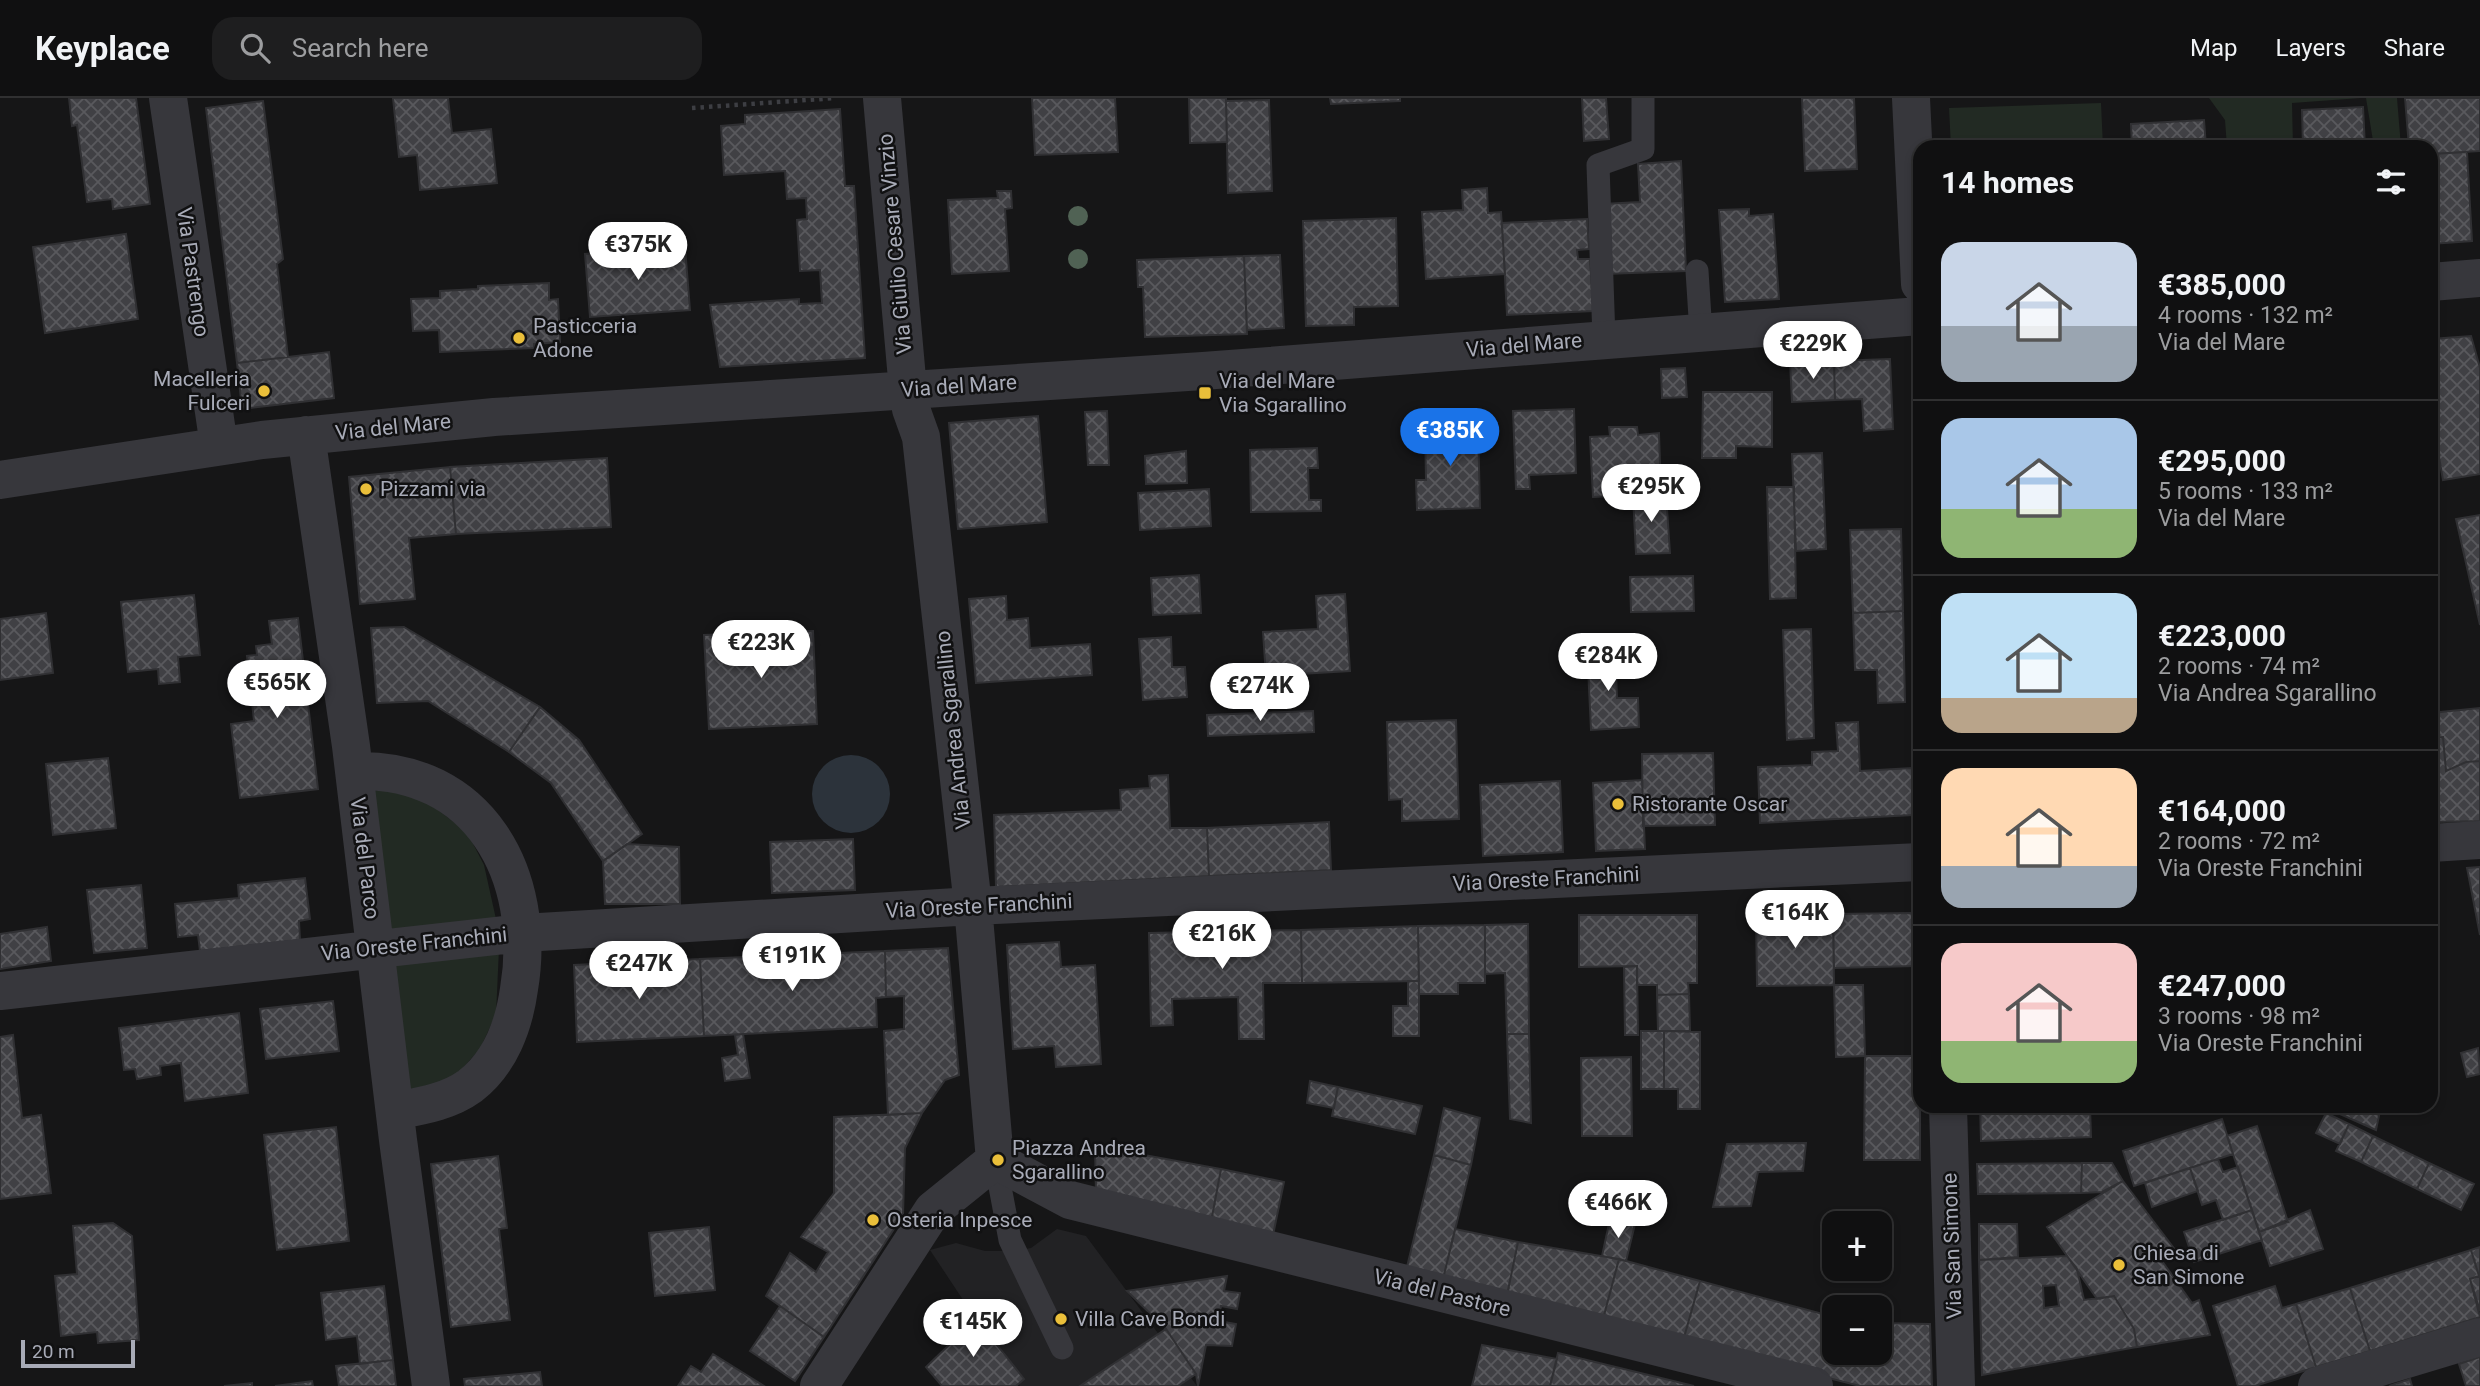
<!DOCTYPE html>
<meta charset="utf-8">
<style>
body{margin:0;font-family:Roboto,sans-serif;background:#1e1e1f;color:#f1f3f6;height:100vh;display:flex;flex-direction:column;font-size:26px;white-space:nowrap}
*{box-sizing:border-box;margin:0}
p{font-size:23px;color:#9c9d9f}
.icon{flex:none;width:38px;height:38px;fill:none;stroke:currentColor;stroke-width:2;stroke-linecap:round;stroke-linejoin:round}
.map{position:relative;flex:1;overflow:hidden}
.side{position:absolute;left:1913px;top:42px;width:525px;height:973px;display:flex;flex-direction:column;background:#101011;border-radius:21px;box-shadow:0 4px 10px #0003,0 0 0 2px #303031}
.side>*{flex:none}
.buttons{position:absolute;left:1822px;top:1113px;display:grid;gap:14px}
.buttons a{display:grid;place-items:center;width:70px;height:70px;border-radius:14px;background:#101011;box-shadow:0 4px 10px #0003,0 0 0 2px #303031;font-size:35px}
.scale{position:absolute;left:21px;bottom:18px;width:114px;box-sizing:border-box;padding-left:7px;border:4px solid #a8abb7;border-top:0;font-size:19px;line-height:24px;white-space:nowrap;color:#a8abb7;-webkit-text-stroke:5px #111112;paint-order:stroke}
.price{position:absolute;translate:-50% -60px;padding:0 16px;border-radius:24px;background:#fff;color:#222;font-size:23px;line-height:46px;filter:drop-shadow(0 2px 4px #0008)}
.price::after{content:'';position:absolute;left:50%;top:42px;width:21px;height:16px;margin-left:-10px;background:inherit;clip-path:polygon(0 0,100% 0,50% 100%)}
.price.active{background:#1a73e8;color:#fff}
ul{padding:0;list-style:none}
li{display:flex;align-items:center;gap:21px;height:175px;padding:0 28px}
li+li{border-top:2px solid #303031}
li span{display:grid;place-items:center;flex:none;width:196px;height:140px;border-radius:21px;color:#555}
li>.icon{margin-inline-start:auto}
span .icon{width:84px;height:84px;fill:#fffc;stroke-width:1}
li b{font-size:30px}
h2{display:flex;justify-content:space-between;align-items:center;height:84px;padding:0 28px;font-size:30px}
header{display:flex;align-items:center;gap:42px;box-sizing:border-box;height:98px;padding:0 35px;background:#101011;border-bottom:2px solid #303031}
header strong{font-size:33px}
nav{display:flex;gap:38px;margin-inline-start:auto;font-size:24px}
.search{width:490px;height:63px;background:#1e1e1f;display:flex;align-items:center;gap:18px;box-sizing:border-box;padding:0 24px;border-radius:21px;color:#9c9d9f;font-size:26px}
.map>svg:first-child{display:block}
</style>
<header>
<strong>Keyplace</strong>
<div class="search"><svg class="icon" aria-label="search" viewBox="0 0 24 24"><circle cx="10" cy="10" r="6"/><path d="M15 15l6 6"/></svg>Search here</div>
<nav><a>Map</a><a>Layers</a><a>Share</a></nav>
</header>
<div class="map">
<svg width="2480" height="1288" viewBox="0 0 2480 1288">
<defs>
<pattern id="building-cross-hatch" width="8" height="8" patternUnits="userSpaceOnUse" patternTransform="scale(1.75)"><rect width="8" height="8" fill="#404044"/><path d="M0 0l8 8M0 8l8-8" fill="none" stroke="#59595d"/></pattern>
</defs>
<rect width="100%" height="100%" fill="#161617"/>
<path fill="#222224" d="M1057 1131 1086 1138 1197 1288H1020L930 1152 956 1145 985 1153H1014L1031 1150Z"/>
<path fill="#222a23" d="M2209 0H2361L2292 5 2293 49H2227L2225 22Z
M2366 0H2397L2401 49H2374Z
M2101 5 2103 49H1951L1949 10Z
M386 691 414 694 467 734 484 767 496 821 385 834 368 694Z
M499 851 496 916 480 951 451 983 410 997 392 861Z"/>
<path fill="#2c333b" d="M812 696a39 39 0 1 1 78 0a39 39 0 1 1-78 0Z"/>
<path fill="url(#building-cross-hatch)" stroke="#303033" stroke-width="2" fill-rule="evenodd" d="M69 0H136L150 106 113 111 112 101 87 104 77 27 72 28Z
M393 0H448L452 35 491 31 497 85 420 92 417 57 399 59Z
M1032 0H1115L1118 54 1035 57Z
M1189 0H1226L1227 44 1190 45Z
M1330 0H1400V3L1331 6Z
M1582 0H1606L1609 41 1584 43Z
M1802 0H1854L1857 71 1805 73Z
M2405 0H2480V53L2431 56V49H2409Z
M1269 2 1272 93 1228 95 1226 3Z
M263 3 283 161 277 166 288 259 237 265 206 10Z
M2363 9 2365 49H2303L2302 12Z
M840 11 845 88H854L865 260 720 269 710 207 799 201V206L822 205 820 172 800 173 797 122 807 121 806 100 787 101 785 73 724 77 721 28 745 26V17Z
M2204 22 2206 49H2132L2131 26Z
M2467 54 2472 143 2431 146V56Z
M1681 63 1686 173 1606 176 1603 106 1640 104 1638 66Z
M1487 90 1488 115 1501 114 1505 176 1426 181 1422 114 1463 112 1462 92Z
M997 93H1011L1012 110 1005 111 1009 173 952 176 948 102 998 100Z
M1749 111V118L1773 116 1779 201 1725 204 1719 112Z
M1396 120 1398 208 1354 209V227L1306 228 1303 123Z
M1587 121 1589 151 1577 152 1578 161H1590L1593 213 1507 217 1502 125Z
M126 136 138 221 45 235 33 149Z
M685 149 690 212 590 219 585 156Z
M1280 157 1284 230 1247 232 1244 158Z
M1244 158 1247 236 1145 239 1143 189H1138L1137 162Z
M549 185V202L558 201 560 244 534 246V250L440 254 439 232 413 233 411 201 440 200V193L478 191V188Z
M2471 238 2480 270V376L2443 382 2431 314V241Z
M329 254 334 300 242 311 237 265Z
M1890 261 1893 331 1864 333 1862 301 1835 302 1834 263Z
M1834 263 1835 302 1792 304 1790 264Z
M1685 270 1687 299 1662 300 1661 271Z
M1703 294H1772V349L1736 348V360H1702Z
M1574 311 1576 375 1529 377 1530 391H1516L1513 313Z
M1107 313 1109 367H1088L1085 314Z
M1038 318 1047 424 958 431 949 325Z
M1478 326 1480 410 1417 412 1416 382H1426L1425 327Z
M1609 329H1637L1638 337 1659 335 1661 396 1593 399 1590 339 1610 338Z
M1317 350 1318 370H1308L1309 402H1321V413L1251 414 1250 352Z
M1186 353 1187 385 1146 386 1145 358Z
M1822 355 1826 451 1796 453 1792 356Z
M607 360 611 429 456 436 450 369Z
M450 369 456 436 409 440 415 501 360 506 349 379Z
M1767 389H1794L1796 500 1770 501Z
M1209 391 1211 428 1140 432 1138 395Z
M1661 396H1666L1670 455 1636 456 1633 398Z
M2480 417V527L2456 421Z
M1901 431 1903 513 1853 515 1850 432Z
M1199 477 1201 515 1153 517 1151 480Z
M1693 478 1694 513 1631 514 1630 479Z
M1345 496 1350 573 1266 578 1263 534 1318 531 1316 498Z
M194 497 200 557 178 559 180 584 159 586 158 571 128 574 121 504Z
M1006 498 1007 522 1028 520 1030 550 1090 546 1092 577 976 585 969 501Z
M1903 513 1905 604 1878 605 1877 572H1855L1853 515Z
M46 515 53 575 0 582V521Z
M298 520 318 691 240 700 231 626 254 623 247 558 257 557 256 548 272 546 269 523Z
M404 529 540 609 509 654 428 603 377 605 371 530Z
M1811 531 1814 640 1787 642 1783 532Z
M813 533 817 626 709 631 704 537Z
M1171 539 1172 569H1185L1187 599 1143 602 1139 541Z
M1615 547 1617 600H1638L1639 629 1591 632 1587 548Z
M540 609 579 642 642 736 603 763 551 685 509 654Z
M2480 610V663L2466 664 2446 673 2443 639 2431 640V615Z
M1313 613 1314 634 1208 638 1207 617Z
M1456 622 1459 721 1402 723V701L1389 702 1387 624Z
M1858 624 1860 673 1912 670 1913 717 1760 725 1758 669 1812 667V654L1838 653 1836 625Z
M2443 639 2446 673 2466 664 2480 663V723L2431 724V640Z
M1713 655 1715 727 1643 728 1642 656Z
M108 660 116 730 53 737 46 666Z
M1168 677 1170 730H1207L1209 778 996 789 994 717 1121 712 1120 692 1150 690 1149 678Z
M1642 682 1645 751 1596 753 1593 685Z
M1560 683 1563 754 1483 758 1480 687Z
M1329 724 1331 772 1209 778 1207 730Z
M853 741 855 792 772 795 770 744Z
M627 746 679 749 680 806H605L603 763Z
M2480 769V837L2467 770Z
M305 780 310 821 299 823 300 842 200 853 198 837 178 839 175 806 239 800 238 787Z
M141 787 147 850 94 855 87 792Z
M1756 815 1833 816 1834 887 1757 888Z
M1914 815 1915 868 1834 870 1833 816Z
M1579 817H1697V885H1688L1689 896 1657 897V887H1637V868L1579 869Z
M1528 826 1529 936H1507L1505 875 1485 876V827Z
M1485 827V885H1458V896H1419L1418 828Z
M1418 828 1419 883 1302 885 1301 832Z
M47 829 51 863 0 871V836Z
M1301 832 1302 885H1263L1264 941H1239L1238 899 1172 901 1173 927 1151 928 1149 835Z
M1059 844 1061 869 1095 867 1101 966 1056 969 1054 948 1013 951 1007 847Z
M948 850 959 977 945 982 922 1015 888 1017 884 933 904 931V898L886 899 885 853Z
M885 853 886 899 876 900 877 929 704 938 700 861Z
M700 861 704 938 577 944 574 867Z
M1637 868 1638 937H1625L1624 869Z
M1408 883H1419V938H1393V908H1408Z
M1834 887H1863L1865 958 1836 959Z
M1689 896 1690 933H1658L1657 897Z
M333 903 339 953 266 961 260 911Z
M239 915 248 995 185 1003 181 965 160 968 161 977 137 981 135 971 124 972 119 930Z
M1641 933H1664V991H1641Z
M1664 933 1700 934V1011H1678V991H1664Z
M743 936 750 980 725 983 722 960 738 957 735 937Z
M1507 936H1529L1531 1025 1510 1021Z
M13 937 22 1020 41 1017 51 1095 0 1101V939Z
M2478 950 2480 976 2467 979 2461 955Z
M1865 958H1920V1062H1864Z
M1631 959 1632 1038H1582L1581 960Z
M1310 983 1338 989 1334 1010 1307 1005Z
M1338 989 1422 1008 1415 1036 1332 1018Z
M1980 1008H2090L2091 1039 1981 1043Z
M2322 1008H2381L2376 1032Z
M1444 1010 1480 1020 1471 1067 1434 1057Z
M922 1015 905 1050 903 1117 824 1239 766 1198 790 1155 816 1174 828 1154 801 1139 834 1095V1019Z
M2326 1015 2349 1026 2340 1046 2316 1035Z
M2222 1021 2233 1056 2134 1088 2123 1053Z
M2349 1026 2373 1038 2361 1064 2336 1053Z
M2257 1028 2288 1124 2259 1134 2227 1038Z
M336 1029 349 1143 277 1152 264 1037Z
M2373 1038 2429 1065 2417 1091 2361 1064Z
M1806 1045 1803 1073 1758 1074 1751 1108 1713 1109 1727 1046Z
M1095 1048 1221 1071 1211 1124 1096 1096Z
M1434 1057 1471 1067 1443 1181 1406 1173Z
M498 1058 507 1130 499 1131 510 1222 451 1229 431 1066Z
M2218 1061 2223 1074 2238 1069 2252 1112 2223 1122 2216 1102 2202 1107 2190 1070Z
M2082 1065H2112L2123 1083 2102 1094 2081 1095Z
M2082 1065 2081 1095 1978 1096 1977 1066Z
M2429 1065 2474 1086 2461 1112 2417 1091Z
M2190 1070 2198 1093 2152 1109 2145 1085Z
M1221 1071 1284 1084 1273 1137 1211 1124Z
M2123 1083 2176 1153 2162 1163 2192 1205 2199 1202 2210 1237 2137 1249 2134 1231 2114 1198 2097 1201 2047 1129Z
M2252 1112 2262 1142 2194 1164 2184 1134Z
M2310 1112 2323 1151 2270 1168 2259 1134Z
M1610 1121 1635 1126 1626 1163 1602 1158Z
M113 1125 132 1138 139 1242 98 1245 97 1234 61 1238 55 1178 77 1176 73 1128Z
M1979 1126H2017L2018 1159 1979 1162Z
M709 1129 715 1192 655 1198 649 1135Z
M1455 1131 1518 1144 1506 1202 1443 1181Z
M1518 1144 1619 1161 1603 1221 1506 1202Z
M2480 1149V1213L2470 1181 2479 1178 2471 1152Z
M2471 1152 2479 1178 2470 1181 2480 1219 2370 1253 2350 1190Z
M2067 1158 2077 1171 2084 1202 2114 1198 2134 1231 2137 1249 1982 1277 1979 1162ZM2056 1187 2059 1208 2044 1210 2043 1188Z
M1619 1161 1700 1183 1683 1243 1603 1221Z
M1227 1178 1224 1193 1240 1195 1237 1211 1221 1208 1219 1223 1236 1226 1232 1248 1206 1247 1198 1288 1196 1276 1166 1231 1127 1193Z
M1700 1183 1834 1219V1255H1880V1225L1930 1226 1932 1288H1860L1683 1243Z
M384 1188 393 1262 360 1266 357 1238 326 1242 321 1195Z
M2275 1188 2282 1210 2296 1206 2316 1269 2255 1288H2238L2213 1208Z
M2350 1190 2370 1253 2316 1269 2296 1206Z
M780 1208 824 1239 795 1283 750 1253Z
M964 1217 978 1223 1024 1281 1016 1288H942L926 1269 951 1245 948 1230 955 1220Z
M1166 1231 1196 1276 1178 1288H1080Z
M1482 1247 1557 1261 1550 1288H1472Z
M1558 1255 1694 1288H1550Z
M713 1256 764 1288H678L691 1268 701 1274Z
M2480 1259V1288H2466L2459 1266Z
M393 1262 396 1288H339L336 1268Z
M540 1274 542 1288H465L464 1281Z
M2410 1281 2412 1288H2389Z
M312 1283 313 1288H275Z
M252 1285V1288H224Z"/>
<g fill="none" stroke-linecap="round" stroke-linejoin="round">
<path stroke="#3d3e43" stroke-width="4.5" stroke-dasharray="3.5 5" stroke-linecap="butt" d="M692 10 836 0"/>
<path stroke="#37373c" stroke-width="23" d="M1697 173 1701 235
M1604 241 1598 67 1643 51V0
M995 1062 1010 1142 1062 1250"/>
<path stroke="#37373c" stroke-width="38" d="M168 0 219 348
M1911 0 1920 186
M2431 184 2480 180
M306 337 351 648 398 1042 431 1288
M0 382 262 342 494 319 1203 273 1920 218
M354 673C479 669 538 777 519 891 514 927 500 965 470 988 448 1004 421 1008 395 1013
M2431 745 2480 742
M0 893 523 835 973 808 1920 764
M1948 1008 1956 1288
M995 1062 1070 1102 1814 1288
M819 1288 933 1112 995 1062 973 808 921 339 911 311 908 292 882 0
M2317 1288 2480 1239"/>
</g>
<g fill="#506254">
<circle cx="1078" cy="118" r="10"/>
<circle cx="1078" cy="161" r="10"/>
</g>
<g fill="#eabf3a" stroke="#111112" stroke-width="2.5">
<circle cx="519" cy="240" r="7"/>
<circle cx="264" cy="293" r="7"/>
<rect x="1198" y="288" width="14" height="14" rx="3.5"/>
<circle cx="366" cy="391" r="7"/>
<circle cx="1618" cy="706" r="7"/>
<circle cx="998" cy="1062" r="7"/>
<circle cx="873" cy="1122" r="7"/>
<circle cx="2119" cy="1167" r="7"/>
<circle cx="1061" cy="1221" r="7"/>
</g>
<g text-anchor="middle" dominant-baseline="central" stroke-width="5" stroke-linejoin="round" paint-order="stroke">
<g font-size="21" fill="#a8abb7" stroke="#111112">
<text transform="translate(895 146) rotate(-95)">Via Giulio Cesare Vinzio</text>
<text transform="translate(193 174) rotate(82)">Via Pastrengo</text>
<text transform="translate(1524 247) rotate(-5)">Via del Mare</text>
<text transform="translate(959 288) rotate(-4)">Via del Mare</text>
<text transform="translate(393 329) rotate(-6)">Via del Mare</text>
<text transform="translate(953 632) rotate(-96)">Via Andrea Sgarallino</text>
<text transform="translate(365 760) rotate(83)">Via del Parco</text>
<text transform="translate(1546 781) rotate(-3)">Via Oreste Franchini</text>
<text transform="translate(979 808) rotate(-3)">Via Oreste Franchini</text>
<text transform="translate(414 846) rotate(-6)">Via Oreste Franchini</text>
<text transform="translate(1952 1148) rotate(-92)">Via San Simone</text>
<text transform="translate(1442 1195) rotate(14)">Via del Pastore</text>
</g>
<g font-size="21" fill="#a8abb7" stroke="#111112" text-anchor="start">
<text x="533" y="228">Pasticceria<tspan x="533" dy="24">Adone</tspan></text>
<text x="250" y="281" text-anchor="end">Macelleria<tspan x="250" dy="24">Fulceri</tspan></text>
<text x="1219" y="283">Via del Mare<tspan x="1219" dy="24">Via Sgarallino</tspan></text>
<text x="380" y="391">Pizzami via</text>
<text x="1632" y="706">Ristorante Oscar</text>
<text x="1012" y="1050">Piazza Andrea<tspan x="1012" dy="24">Sgarallino</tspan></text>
<text x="887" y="1122">Osteria Inpesce</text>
<text x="2133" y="1155">Chiesa di<tspan x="2133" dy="24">San Simone</tspan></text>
<text x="1075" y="1221">Villa Cave Bondi</text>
</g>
</g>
</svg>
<div class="buttons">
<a>+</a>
<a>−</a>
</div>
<div class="scale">20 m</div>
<b class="price" style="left:638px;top:184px">€375K</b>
<b class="price" style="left:1813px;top:283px">€229K</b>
<b class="price active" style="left:1450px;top:370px">€385K</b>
<b class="price" style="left:1651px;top:426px">€295K</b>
<b class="price" style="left:761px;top:582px">€223K</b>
<b class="price" style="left:1608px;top:595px">€284K</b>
<b class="price" style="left:277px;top:622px">€565K</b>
<b class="price" style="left:1260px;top:625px">€274K</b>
<b class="price" style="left:1795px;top:852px">€164K</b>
<b class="price" style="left:1222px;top:873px">€216K</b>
<b class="price" style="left:792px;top:895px">€191K</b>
<b class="price" style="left:639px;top:903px">€247K</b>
<b class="price" style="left:1618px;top:1142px">€466K</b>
<b class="price" style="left:973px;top:1261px">€145K</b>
<section class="side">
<h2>14 homes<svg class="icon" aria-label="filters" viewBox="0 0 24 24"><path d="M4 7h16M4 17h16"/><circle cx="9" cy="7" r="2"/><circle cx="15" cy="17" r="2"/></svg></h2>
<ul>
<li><span style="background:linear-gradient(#c9d6e8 60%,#9aa5b1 0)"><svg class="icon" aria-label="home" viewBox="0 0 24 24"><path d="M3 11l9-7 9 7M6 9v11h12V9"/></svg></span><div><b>€385,000</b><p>4 rooms · 132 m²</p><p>Via del Mare</p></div></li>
<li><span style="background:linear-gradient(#a9c7e8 65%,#8fb573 0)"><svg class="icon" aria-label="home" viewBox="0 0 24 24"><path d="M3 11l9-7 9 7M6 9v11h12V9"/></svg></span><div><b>€295,000</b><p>5 rooms · 133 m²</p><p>Via del Mare</p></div></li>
<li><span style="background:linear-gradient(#bfe0f5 75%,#b9a48a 0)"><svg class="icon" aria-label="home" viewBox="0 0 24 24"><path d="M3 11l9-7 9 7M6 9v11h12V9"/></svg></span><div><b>€223,000</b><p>2 rooms · 74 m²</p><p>Via Andrea Sgarallino</p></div></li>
<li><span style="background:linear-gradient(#ffd9b3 70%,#9aa5b1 0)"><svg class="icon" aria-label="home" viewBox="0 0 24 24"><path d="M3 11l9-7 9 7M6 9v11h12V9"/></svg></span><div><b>€164,000</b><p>2 rooms · 72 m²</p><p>Via Oreste Franchini</p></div></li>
<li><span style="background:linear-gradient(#f6c9c9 70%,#8fb573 0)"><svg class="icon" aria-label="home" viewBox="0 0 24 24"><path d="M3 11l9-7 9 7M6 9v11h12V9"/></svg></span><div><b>€247,000</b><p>3 rooms · 98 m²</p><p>Via Oreste Franchini</p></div></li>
</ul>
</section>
</div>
